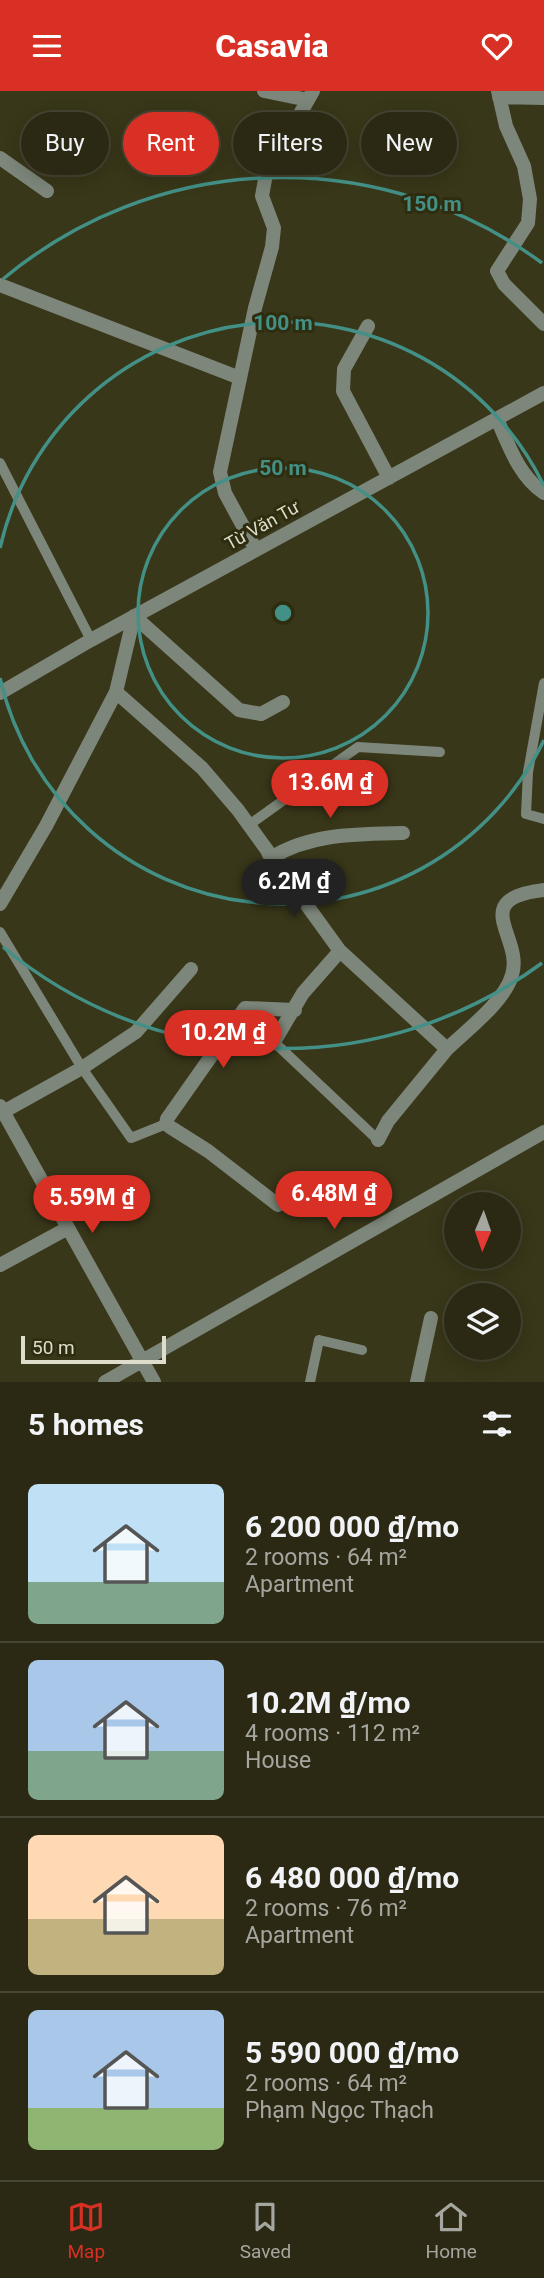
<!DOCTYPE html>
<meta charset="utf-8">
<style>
body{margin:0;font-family:Roboto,sans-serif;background:#33311c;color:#f1f3f6;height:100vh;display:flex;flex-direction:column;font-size:26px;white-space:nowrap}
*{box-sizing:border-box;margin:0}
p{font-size:23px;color:#a6a6a0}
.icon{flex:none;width:38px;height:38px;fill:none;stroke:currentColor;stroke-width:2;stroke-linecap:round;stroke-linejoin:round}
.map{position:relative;height:1291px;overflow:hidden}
.drawer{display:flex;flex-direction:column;background:#2b2913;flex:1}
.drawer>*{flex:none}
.banner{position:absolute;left:21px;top:21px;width:502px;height:63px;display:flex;gap:14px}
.needle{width:46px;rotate:182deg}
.tools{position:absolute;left:444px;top:1101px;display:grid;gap:14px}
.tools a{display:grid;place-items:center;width:77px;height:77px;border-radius:50%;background:#2b2913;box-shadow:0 4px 18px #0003,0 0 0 2px #474533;font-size:35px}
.scale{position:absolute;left:21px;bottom:18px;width:145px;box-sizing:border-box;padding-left:7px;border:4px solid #deddcc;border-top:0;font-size:19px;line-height:24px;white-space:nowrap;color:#deddcc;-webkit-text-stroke:5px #2f2d0f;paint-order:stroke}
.price{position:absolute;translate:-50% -60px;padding:0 16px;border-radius:24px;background:#d93025;color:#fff;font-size:23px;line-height:46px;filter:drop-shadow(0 2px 4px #0008)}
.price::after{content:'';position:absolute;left:50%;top:42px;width:21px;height:16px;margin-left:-10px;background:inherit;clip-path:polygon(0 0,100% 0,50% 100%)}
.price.on{background:#222;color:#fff}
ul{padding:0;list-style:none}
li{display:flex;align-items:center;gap:21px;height:175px;padding:0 28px}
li+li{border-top:2px solid #474533}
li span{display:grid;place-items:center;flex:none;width:196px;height:140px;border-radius:10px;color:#555}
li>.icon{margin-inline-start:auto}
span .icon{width:84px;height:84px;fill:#fffc;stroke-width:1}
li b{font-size:30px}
h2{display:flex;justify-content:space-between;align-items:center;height:84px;padding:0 28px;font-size:30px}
.pill{padding:0 24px;border-radius:32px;background:#2b2913;box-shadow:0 4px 18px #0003,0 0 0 2px #474533;font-size:24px;line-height:63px}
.pill.on{background:#d93025;color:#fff}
header{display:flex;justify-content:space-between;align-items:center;height:91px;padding:0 28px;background:#d93025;color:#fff;font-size:32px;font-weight:800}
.menu{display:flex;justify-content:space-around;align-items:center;height:98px;border-top:2px solid #474533;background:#2b2913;font-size:19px;color:#a6a6a0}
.menu a{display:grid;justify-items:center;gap:4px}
.menu .on{color:#d93025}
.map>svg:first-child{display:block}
</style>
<header><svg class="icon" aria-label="menu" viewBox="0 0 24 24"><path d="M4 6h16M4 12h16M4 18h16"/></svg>Casavia<svg class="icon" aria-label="heart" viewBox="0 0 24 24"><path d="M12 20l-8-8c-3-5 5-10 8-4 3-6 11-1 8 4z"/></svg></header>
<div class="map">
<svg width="544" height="1291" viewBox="0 0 544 1291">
<rect width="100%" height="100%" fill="#393719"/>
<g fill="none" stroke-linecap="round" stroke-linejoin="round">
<path stroke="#7d867a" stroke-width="10" d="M0 372 91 549
M544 592 528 681 526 723 544 728
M249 734 358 656 440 661
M0 841 82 977 131 1047 166 1033
M274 951 378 1049
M310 1291 319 1249 362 1259"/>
<path stroke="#7d867a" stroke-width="14" d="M264 0 308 9
M498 0 506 35 524 75 530 108 528 132 497 180 504 193 544 233
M499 6 544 7
M0 67 47 100
M0 194 240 287
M368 235 344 278 343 300 389 387
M497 328C509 355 519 385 544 402
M256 459 225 402 220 381 255 217 272 156 274 137 262 105 266 83 313 0
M116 601 202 677 238 719 340 860 447 958 388 1030 378 1049
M0 602 91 549 544 302
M267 759 271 767C310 742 359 743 403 742
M0 813 46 735 116 601 134 525 239 619 261 623 283 611
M274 951 303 902 340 860
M447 958C467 939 505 910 512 884 524 846 466 808 544 799
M0 1015 154 1291
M3 1021 82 977 136 941 191 878
M278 1114 208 1060 170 1036 166 1033 167 1028 245 917 295 919
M0 1174 68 1137
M105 1291 544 1041
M417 1291 431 1227"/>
</g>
<g fill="none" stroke="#439086" stroke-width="3.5">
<circle cx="283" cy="522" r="145"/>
<path d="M544 649A290 290 0 0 1 0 587M0 457A290 290 0 0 1 544 395"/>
<path d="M542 872A436 436 0 0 1 3 856M3 188A436 436 0 0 1 542 172"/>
</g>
<g text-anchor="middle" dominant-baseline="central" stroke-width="6" stroke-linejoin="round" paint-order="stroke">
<g font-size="18" fill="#deddcc" stroke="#2f2d0f">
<text transform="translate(262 434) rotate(-29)">Từ Văn Tư</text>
</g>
</g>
<circle cx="283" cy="522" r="10" fill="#439086" stroke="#2f2d0f" stroke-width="3.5"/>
<g font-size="21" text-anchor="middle" font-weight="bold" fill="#439086" stroke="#2f2d0f" stroke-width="6" stroke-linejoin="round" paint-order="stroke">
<text x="432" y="120">150 m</text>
<text x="283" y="239">100 m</text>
<text x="283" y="384">50 m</text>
</g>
</svg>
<div class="tools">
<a><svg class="needle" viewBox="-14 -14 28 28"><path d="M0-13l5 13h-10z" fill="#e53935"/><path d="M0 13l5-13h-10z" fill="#a6a6a0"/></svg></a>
<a><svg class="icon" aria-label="layers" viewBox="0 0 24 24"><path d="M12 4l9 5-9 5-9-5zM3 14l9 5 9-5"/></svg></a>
</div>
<div class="scale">50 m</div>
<b class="price" style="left:330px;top:729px">13.6M ₫</b>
<b class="price on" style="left:294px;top:828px">6.2M ₫</b>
<b class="price" style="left:223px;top:979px">10.2M ₫</b>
<b class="price" style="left:334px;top:1140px">6.48M ₫</b>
<b class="price" style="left:92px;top:1144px">5.59M ₫</b>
<div class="banner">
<a class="pill">Buy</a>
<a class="pill on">Rent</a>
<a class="pill">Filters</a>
<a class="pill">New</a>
</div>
</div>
<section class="drawer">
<h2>5 homes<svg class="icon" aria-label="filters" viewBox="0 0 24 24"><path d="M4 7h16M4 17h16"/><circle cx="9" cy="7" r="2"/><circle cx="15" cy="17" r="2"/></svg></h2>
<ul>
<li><span style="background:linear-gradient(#bfe0f5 70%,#7fa58c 0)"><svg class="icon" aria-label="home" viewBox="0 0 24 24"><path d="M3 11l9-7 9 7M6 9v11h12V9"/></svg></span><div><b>6 200 000 ₫/mo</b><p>2 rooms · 64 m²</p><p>Apartment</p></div></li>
<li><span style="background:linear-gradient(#a9c7e8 65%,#7fa58c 0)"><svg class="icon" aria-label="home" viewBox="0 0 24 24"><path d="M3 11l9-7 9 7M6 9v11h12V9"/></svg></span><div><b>10.2M ₫/mo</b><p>4 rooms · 112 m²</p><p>House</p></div></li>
<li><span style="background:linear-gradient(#ffd9b3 60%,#c2b280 0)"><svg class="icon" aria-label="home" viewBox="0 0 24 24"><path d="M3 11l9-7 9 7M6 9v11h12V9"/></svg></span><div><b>6 480 000 ₫/mo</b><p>2 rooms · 76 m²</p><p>Apartment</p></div></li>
<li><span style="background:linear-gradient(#a9c7e8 70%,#8fb573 0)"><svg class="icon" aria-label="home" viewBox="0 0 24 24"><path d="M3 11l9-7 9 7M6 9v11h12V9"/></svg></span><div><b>5 590 000 ₫/mo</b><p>2 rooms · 64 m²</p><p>Phạm Ngọc Thạch</p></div></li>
</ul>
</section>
<nav class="menu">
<a class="on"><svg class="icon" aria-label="map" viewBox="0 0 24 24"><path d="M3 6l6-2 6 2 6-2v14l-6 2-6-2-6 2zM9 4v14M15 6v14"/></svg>Map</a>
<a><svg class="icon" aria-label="saved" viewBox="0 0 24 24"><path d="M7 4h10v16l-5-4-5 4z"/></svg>Saved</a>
<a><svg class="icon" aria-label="home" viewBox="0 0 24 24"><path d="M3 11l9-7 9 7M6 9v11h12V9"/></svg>Home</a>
</nav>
